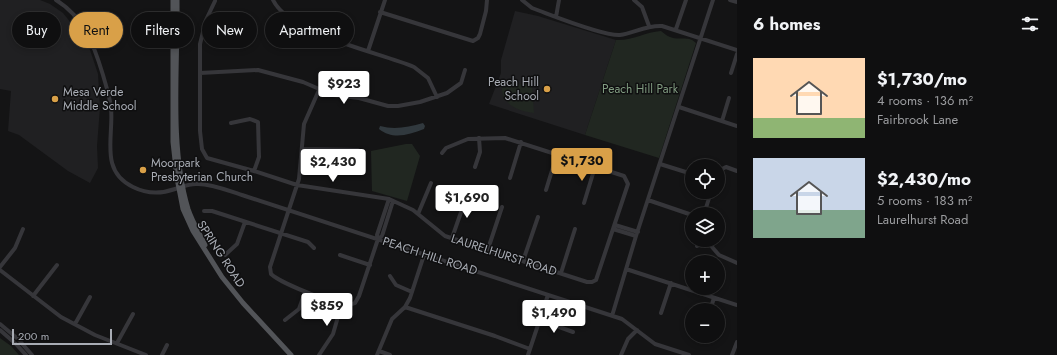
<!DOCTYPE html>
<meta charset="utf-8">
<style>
body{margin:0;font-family:Jost,sans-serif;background:#181819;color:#f1f3f6;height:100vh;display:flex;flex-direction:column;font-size:15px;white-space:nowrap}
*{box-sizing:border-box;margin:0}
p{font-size:13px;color:#9b9c9f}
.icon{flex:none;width:22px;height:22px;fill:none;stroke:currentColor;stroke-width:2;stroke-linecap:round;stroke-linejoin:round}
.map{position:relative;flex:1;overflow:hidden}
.side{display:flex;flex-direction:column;background:#0f0f10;width:320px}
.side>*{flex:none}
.top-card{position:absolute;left:12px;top:12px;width:380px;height:36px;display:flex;gap:8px}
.controls{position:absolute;left:685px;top:159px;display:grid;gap:8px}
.controls a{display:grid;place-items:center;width:40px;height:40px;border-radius:50%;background:#0f0f10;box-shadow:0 2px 6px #0003,0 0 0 1px #2f2f30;font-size:20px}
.scale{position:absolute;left:12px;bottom:10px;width:100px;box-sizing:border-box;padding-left:4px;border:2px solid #a8acb4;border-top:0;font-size:11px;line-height:14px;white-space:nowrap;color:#a8acb4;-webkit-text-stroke:3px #0f0f10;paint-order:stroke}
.price{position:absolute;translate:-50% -34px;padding:0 9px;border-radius:4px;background:#fff;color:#222;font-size:13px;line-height:26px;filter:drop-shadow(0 1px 2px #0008)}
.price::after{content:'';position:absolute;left:50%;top:24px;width:12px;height:9px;margin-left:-6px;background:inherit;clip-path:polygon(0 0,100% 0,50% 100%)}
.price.current{background:#d9a048;color:#111}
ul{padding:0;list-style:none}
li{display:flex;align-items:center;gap:12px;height:100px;padding:0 16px}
li span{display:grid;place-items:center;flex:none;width:112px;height:80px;border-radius:0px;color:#555}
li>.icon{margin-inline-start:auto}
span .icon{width:48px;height:48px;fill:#fffc;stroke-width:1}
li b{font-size:17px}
h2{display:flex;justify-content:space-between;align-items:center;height:48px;padding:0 16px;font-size:17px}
.chip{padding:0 14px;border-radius:18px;background:#0f0f10;box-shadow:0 2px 6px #0003,0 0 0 1px #2f2f30;font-size:14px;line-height:36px}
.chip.current{background:#d9a048;color:#111}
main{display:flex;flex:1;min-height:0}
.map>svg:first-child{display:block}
</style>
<main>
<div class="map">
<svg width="737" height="355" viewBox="0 0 737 355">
<rect width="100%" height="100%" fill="#141415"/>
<path fill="#202022" d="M0 0H40L50 4 63 13 88 44 98 74 100 107 97 146 98 168 90 183 68 171 19 135 8 131 11 91 0 89Z
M515 11 538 16 616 40 585 135 489 104 501 73V60Z"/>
<path fill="#212721" d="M661 31C664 33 667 36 670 37 679 41 688 35 696 43L659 158 585 135 616 40C632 41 645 32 661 31Z
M529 84 532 87 534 113C518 111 500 104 502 85Z
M406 144H412L420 156 407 201 372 191 371 151Z
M0 338 11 346 19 355H0Z"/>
<path fill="#31393e" d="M423 123 425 126 424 129C408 135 393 140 379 129L380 126C395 130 408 127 423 123Z"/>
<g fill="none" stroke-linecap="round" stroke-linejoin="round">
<path stroke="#36363a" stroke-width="4" d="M56 0C84 17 94 45 103 75 106 86 110 97 111 108 114 136 99 171 133 187 147 194 161 194 175 189 182 187 190 183 198 184 214 184 231 192 245 196L622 319 655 344 689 355
M273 0C290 35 379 52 414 67L428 78 437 97
M522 0 532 8 540 11C556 17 604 36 620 35 634 33 646 25 662 26L737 50
M634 0 642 7 649 26
M730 0 737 2
M215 1 206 20 200 44V131L202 149 207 158 254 171 297 185 389 199 413 210 445 236 587 282H592L596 280 628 184 624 176 505 138 468 139 446 148 442 153
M380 12 473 41 478 38 480 34 486 11 487 0
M556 17 559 0
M676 29 686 0
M368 51 385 0
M200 73 258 70 303 82 333 95 359 98 388 106H398L420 102 447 93 461 83 465 70
M731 73 737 54
M319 90 304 124 299 179 270 267 271 274C282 284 343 309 355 303L359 296 378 239 377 235 389 199
M679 107 737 126
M722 121 729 98
M231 123 250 119 258 122 259 157 254 171
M302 149 358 150
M660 164 692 174
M475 167 480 152 479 138
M718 171 726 167 737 171
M510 178 521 142
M546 190 557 154
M648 200 692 215
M584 203 595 167
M204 211H212L308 242 314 248
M418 214 431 183
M704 214 711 192
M615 225 638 232
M613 229 636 236
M452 238 467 195
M378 239 382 236 393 201
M706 240 719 255 737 263
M697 246 707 242
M488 249 502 207
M225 255 237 244 245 222
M340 255 370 265
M523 261 538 217
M0 267 15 248 23 229
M626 269 737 305
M0 270 61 317 95 335 146 355
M561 273 575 229
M390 276 396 285 412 292
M33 296 57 265
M405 307 495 336 530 349
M710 310 714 298
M661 313 671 283
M612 316 636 236 713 0
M285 320 299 309 305 292
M540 320 573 332
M0 324 18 339 32 355
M75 324 90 297
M0 330 16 344 26 355
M117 343 133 314
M379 351 390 355
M162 355 167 345
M319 355 333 334 342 303
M377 355 392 319 405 307 410 298 424 255
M528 355 548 295
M621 355 628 339 637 330
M732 355 737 342"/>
<path stroke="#525458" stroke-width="5" d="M173 0V142L177 178 183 209 193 231 222 277 243 303 291 355
M177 0C178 66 169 146 188 209 192 221 199 233 205 245"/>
</g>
<g fill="#d9a048" stroke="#0f0f10" stroke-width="1.5">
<circle cx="547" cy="89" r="4"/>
<circle cx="55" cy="99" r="4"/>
<circle cx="143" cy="170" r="4"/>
</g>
<g text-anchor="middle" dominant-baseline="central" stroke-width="3" stroke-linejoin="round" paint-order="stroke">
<g font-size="12" fill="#a8acb4" stroke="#0f0f10" text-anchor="start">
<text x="539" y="82" text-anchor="end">Peach Hill<tspan x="539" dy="14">School</tspan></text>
<text x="63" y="92">Mesa Verde<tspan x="63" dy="14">Middle School</tspan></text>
<text x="151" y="163">Moorpark<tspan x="151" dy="14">Presbyterian Church</tspan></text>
</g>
<g font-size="12" fill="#819c81" stroke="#0f0f10">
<text x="640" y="89">Peach Hill Park</text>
</g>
<g font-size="12" fill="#a8acb4" stroke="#0f0f10">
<text transform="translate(221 254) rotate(57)">SPRING ROAD</text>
<text transform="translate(504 255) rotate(18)">LAURELHURST ROAD</text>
<text transform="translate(430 256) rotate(18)">PEACH HILL ROAD</text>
</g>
</g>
</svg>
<div class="controls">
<a><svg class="icon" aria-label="locate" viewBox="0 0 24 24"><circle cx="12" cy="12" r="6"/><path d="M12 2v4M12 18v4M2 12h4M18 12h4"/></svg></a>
<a><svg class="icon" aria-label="layers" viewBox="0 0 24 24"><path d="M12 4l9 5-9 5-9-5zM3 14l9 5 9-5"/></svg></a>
<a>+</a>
<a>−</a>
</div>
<div class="scale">200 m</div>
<b class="price" style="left:344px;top:105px">$923</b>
<b class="price current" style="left:582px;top:182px">$1,730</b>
<b class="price" style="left:333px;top:183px">$2,430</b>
<b class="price" style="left:467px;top:219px">$1,690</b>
<b class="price" style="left:327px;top:327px">$859</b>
<b class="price" style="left:554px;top:334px">$1,490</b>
<div class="top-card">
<a class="chip">Buy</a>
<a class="chip current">Rent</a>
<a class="chip">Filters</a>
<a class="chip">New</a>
<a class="chip">Apartment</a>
</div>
</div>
<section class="side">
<h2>6 homes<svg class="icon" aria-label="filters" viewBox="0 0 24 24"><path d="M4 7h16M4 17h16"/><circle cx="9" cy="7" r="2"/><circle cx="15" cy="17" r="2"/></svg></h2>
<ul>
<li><span style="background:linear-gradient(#ffd9b3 75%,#8fb573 0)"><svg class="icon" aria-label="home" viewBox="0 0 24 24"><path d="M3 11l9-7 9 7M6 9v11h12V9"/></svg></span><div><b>$1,730/mo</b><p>4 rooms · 136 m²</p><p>Fairbrook Lane</p></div></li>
<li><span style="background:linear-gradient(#c9d6e8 65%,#7fa58c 0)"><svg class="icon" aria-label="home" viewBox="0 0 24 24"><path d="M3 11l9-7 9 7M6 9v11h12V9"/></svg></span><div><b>$2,430/mo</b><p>5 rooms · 183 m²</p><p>Laurelhurst Road</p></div></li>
</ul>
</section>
</main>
